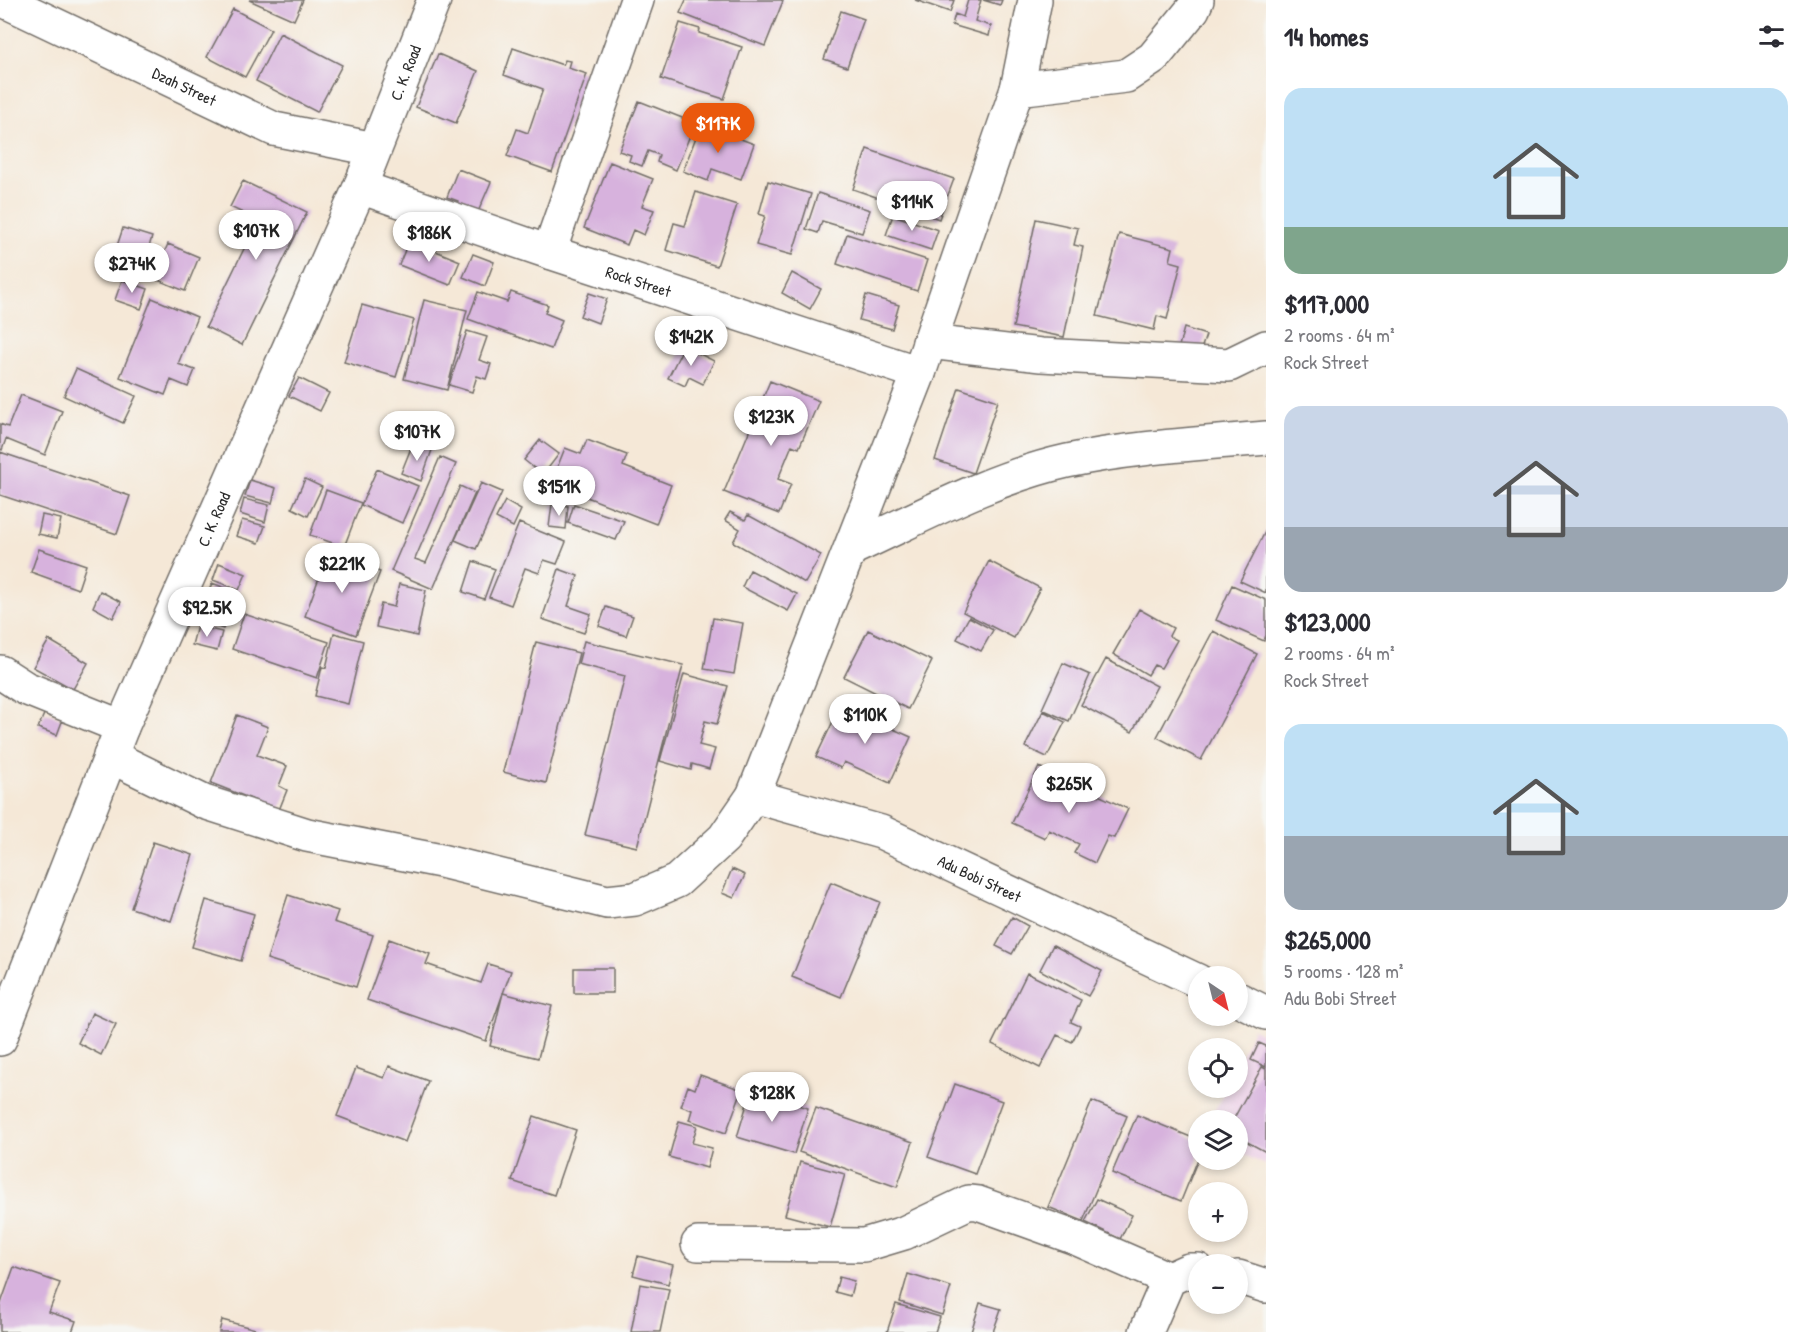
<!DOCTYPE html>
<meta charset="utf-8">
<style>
body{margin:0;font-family:"Patrick Hand",sans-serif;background:#f2f2f3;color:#2b2b33;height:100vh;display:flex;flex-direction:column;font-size:22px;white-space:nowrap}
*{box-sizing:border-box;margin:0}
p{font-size:20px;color:#7c7c81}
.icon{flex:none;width:33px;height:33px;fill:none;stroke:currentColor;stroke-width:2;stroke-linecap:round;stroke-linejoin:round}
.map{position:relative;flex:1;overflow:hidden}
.drawer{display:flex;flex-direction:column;background:#fff;width:540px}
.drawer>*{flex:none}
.needle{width:39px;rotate:145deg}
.tools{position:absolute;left:1188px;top:966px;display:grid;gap:12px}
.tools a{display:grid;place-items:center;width:60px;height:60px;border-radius:50%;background:#fff;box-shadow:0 3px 9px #0003;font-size:30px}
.price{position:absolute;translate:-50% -51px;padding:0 14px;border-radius:21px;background:#fff;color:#222;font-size:20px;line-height:39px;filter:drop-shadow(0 2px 3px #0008)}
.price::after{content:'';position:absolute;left:50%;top:36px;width:18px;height:14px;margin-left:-9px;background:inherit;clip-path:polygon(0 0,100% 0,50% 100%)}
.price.on{background:#ea580c;color:#fff}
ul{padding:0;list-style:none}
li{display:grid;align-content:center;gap:12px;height:318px;padding:0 18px}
li span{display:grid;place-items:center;height:186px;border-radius:18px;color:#555}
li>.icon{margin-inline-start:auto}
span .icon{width:108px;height:108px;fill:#fffc;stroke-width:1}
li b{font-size:26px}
h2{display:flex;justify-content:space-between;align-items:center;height:72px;padding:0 18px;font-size:26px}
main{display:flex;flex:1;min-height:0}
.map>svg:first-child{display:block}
</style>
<main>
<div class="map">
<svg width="1266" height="1332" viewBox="0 0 1266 1332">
<rect width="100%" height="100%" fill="#f6f6f2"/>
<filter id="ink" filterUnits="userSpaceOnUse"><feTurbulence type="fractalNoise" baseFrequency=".0167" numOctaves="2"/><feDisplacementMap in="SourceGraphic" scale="12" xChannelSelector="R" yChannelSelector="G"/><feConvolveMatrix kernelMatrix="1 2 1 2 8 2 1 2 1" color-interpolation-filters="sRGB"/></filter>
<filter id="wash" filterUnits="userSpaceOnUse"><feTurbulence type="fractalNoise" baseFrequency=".008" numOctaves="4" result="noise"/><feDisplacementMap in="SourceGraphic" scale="24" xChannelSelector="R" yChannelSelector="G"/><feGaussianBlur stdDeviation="1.35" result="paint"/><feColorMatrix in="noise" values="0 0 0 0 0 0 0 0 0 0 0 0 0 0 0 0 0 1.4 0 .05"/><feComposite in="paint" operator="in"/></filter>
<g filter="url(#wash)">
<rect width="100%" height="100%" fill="#f5e8d7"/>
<path fill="#edd0e8" d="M1253 1029 1266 1036V1165L1238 1152V1120H1210L1226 1088H1238V1062Z"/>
<g id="blocks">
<path fill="#d7b2dd" d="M249 0H303L294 20Z
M686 0H781L783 1 765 46 680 13Z
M915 0H954L950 12Z
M968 0H981L975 21 991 26 989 36 952 25 955 14 963 17Z
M983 0H1002L1000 5Z
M233 9 271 29 245 77 207 57Z
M841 11 864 19 847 67 824 59Z
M680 23 700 29 699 33 742 47 724 99 661 79Z
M280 33 342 65 317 112 256 81Z
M513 48 563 65 565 60 570 61 568 68 587 74 552 172 507 156 517 129 528 133 543 89 504 75Z
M438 54 478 71 456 123 416 107Z
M639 101 695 123 676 170 657 162 659 155 648 151 642 166 629 161 631 155 619 151Z
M701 124 754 144 741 179 712 169 708 181 683 171Z
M867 149 954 179 939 219 853 189Z
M610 162 653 179 642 206 654 210 644 235 633 230 627 245 584 228Z
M458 169 491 182 478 212 455 210 458 201 447 197Z
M243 181 307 212 242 345 206 327 258 220 230 207Z
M768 181 811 194 792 255 756 245 765 216 759 214Z
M696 192 737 205 717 266 666 250 674 223 685 226Z
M818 193 870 210 862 233 822 221 818 233 806 229Z
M893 215 938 230 931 250 886 235Z
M1036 219 1078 228 1074 245 1083 247 1064 337 1013 327Z
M123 228 152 237 141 273 111 264Z
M847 234 927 260 917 291 837 264Z
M1119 234 1173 248 1170 261 1181 264 1167 319 1157 316 1154 330 1097 316Z
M409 240 460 261 450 285 399 265Z
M168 244 199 257 185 291 153 278Z
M473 254 494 262 485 286 463 277Z
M792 273 821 289 810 309 782 293Z
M122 280 148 289 141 309 115 300Z
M478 292 507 302 511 292 548 305 545 313 562 320 551 349 468 319Z
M589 293 607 299 598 323 580 316Z
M866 295 899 305 892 329 859 320Z
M152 298 197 317 178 364 195 370 188 387 171 380 165 395 120 377Z
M424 300 467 310 447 390 404 379Z
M362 305 414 320 396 377 344 362Z
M1184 328 1206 335 1198 358 1177 353Z
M467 331 487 337 479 360 491 364 486 379 477 376 472 392 449 385Z
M684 346 714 361 703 384 689 377 685 386 668 378Z
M76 369 136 396 123 423 64 396Z
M299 378 329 393 320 411 289 396Z
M770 381 819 401 799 448 792 445 778 479 791 484 779 514 724 492Z
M959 388 998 401 973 473 935 460Z
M21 395 62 411 45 455 6 439 2 450 0 449V424L8 427Z
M540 440 559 454 543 475 524 460Z
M587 440 627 455 623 466 671 485 656 524 551 483 565 448 581 454Z
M413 443 432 450 421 481 401 473Z
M0 452 130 496 117 534 0 495Z
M440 457 456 464 415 559 426 563 460 486 475 493 433 589 391 571Z
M377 469 418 486 402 523 361 505Z
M305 479 322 487 308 516 292 508Z
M250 480 276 488 272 503 245 496Z
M481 483 502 492 476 549 455 540Z
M326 490 361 503 344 547 310 535Z
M244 499 269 505 265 522 240 514Z
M505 501 521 510 513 527 496 518Z
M552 504 568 506 566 529 549 527Z
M574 504 624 521 616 540 568 523Z
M730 512 745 520 748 515 821 555 805 583 733 542 740 529 725 520Z
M42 515 61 519 57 538 38 534Z
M242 520 265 526 259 543 236 536Z
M519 523 566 542 557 564 544 560 539 573 525 568 511 605 489 597Z
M1266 530V593L1240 581Z
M39 549 86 565 78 589 31 572Z
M328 553 380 572 356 635 305 616Z
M473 561 495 569 484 599 463 592Z
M989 561 1040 588 1014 638 963 612Z
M219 563 246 574 239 590 213 580Z
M559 569 578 576 568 606 591 614 584 633 542 619Z
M750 570 797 594 788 611 742 587Z
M212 583 236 592 229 610 205 601Z
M399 584 426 590 417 636 376 627 381 604 394 607Z
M1232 585 1266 600V635L1264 641 1216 620Z
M100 591 121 602 113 618 93 607Z
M204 604 229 614 223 629 198 619Z
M606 607 633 616 626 636 599 626Z
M1139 609 1173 628 1169 636 1177 640 1161 668 1154 665 1148 675 1113 654Z
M244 614 329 642 317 678 232 649Z
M969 617 993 630 981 651 957 639Z
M713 618 743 623 734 674 704 669Z
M197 626 222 632 217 651 192 645Z
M868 630 932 661 908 709 844 677Z
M1213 631 1257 654 1201 760 1157 737Z
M334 633 363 641 348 704 315 696 322 667 326 668Z
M49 640 88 663 73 689 33 667Z
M584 641 683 665 637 847 585 835 625 676 578 664Z
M536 642 579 653 546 783 503 772Z
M1106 659 1157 686 1132 732 1081 705Z
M1063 663 1090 675 1069 721 1042 709Z
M684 674 728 686 717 724 705 721 699 745 715 749 709 769 692 764 691 770 660 761Z
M839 709 865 721 870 711 896 723 893 729 911 737 890 783 844 762 841 768 816 757Z
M1043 711 1065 722 1047 757 1025 747Z
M45 712 63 719 57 735 38 728Z
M237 715 268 727 257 755 287 766 279 786 287 790 279 810 211 783Z
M1039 767 1128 809 1114 838 1108 836 1095 863 1074 853 1079 844 1049 830 1045 838 1012 823Z
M153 842 193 855 171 921 131 908Z
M732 869 745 875 734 898 722 893Z
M831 882 880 902 841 997 792 977Z
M288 895 338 911 334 922 373 935 356 987 267 959Z
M206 900 254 914 241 961 192 947Z
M1012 917 1028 926 1012 954 996 946Z
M389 939 430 954 426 964 481 983 488 964 511 971 486 1041 367 1000Z
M1053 945 1102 971 1088 996 1040 970Z
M574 968H613V993H574Z
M1027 973 1081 1000 1071 1022 1080 1026 1072 1042 1057 1035 1040 1068 992 1044Z
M503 993 552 1006 538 1058 490 1046Z
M92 1013 116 1024 101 1055 78 1043Z
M1259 1043 1266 1046V1067L1251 1060Z
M389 1066 428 1081 405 1142 337 1116 356 1068 384 1078Z
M1262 1067 1266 1069V1152L1238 1137V1120H1233Z
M700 1075 742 1090 726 1133 689 1120 692 1110 681 1106 688 1086 695 1089Z
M955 1084 1002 1101 975 1174 928 1157Z
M751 1091 808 1108 794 1154 737 1137Z
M1092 1101 1127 1116 1083 1221 1048 1207Z
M816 1108 913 1142 897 1187 799 1152Z
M1137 1115 1198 1140V1159L1181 1201 1112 1173Z
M534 1116 576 1130 554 1195 512 1181Z
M679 1121 697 1126 692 1143 712 1148 707 1168 669 1157Z
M800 1162 845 1174 830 1227 785 1215Z
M1097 1199 1132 1215 1120 1239 1085 1222Z
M638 1256 673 1265 668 1284 633 1275Z
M14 1267 60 1283 49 1312 76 1321 72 1332H0V1306Z
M908 1274 951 1287 942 1315 900 1302Z
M839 1277 854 1281 850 1296 835 1292Z
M640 1284 669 1289 660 1332H631Z
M980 1303 1001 1309 993 1332H971Z
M896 1304 940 1317 935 1332H887Z
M222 1320 263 1331V1332H219Z"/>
</g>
</g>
<g filter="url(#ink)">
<use href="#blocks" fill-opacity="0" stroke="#726d67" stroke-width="1.5"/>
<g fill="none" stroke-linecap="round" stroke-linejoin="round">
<defs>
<g id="street">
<path id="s1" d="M3 0 274 129 374 149"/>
<path d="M1017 89 1126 76 1153 58 1193 9 1197 0"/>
<path id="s2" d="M360 187 549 252 919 373"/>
<path d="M549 252 637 0"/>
<path d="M929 342 1041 355 1229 365 1266 347"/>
<path d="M851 549C921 517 991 478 1067 461 1132 447 1200 444 1266 438"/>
<path d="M0 672 25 688 122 727"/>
<path d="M110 756 204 802 307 835 441 861 607 902 635 899 677 881 724 838 753 796 919 373 1017 89 1035 0"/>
<path id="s3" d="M753 796 881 832 1198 981"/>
<path d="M1238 999 1266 1013"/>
<path d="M698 1244 864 1245 904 1233 969 1202 978 1203 1073 1237 1169 1279"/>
<path d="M1238 1277 1266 1286"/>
<path d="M1146 1332 1169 1279 1189 1270H1198"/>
</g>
<g id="secondary">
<path id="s4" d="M0 1039 122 727 360 187 434 0"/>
</g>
</defs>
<use href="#street" stroke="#726d67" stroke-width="36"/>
<use href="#secondary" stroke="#726d67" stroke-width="36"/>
<use href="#street" stroke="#fff" stroke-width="33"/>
<use href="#secondary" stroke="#fff" stroke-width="33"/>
</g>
</g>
<g text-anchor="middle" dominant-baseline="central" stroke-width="4.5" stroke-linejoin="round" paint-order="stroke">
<g font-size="16" fill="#2b2b2b" stroke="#f6f6f2">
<text stroke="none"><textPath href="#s4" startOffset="1048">C. K. Road</textPath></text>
<text stroke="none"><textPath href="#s1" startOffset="201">Dzah Street</textPath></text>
<text stroke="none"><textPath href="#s2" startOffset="294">Rock Street</textPath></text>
<text stroke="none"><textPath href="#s4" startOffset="562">C. K. Road</textPath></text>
<text stroke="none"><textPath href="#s3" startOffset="242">Adu Bobi Street</textPath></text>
</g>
</g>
</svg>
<div class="tools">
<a><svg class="needle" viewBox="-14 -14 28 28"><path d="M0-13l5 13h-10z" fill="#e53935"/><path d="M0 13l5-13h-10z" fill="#7c7c81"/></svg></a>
<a><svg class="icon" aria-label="locate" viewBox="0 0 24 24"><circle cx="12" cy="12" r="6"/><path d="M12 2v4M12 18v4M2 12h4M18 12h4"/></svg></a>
<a><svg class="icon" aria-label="layers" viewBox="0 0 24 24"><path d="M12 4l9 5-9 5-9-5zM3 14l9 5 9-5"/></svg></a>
<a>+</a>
<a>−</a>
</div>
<b class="price on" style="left:718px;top:154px">$117K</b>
<b class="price" style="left:912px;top:232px">$114K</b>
<b class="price" style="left:256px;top:261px">$107K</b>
<b class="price" style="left:429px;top:263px">$186K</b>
<b class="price" style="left:132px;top:294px">$274K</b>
<b class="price" style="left:691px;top:367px">$142K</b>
<b class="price" style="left:771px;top:447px">$123K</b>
<b class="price" style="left:417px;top:462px">$107K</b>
<b class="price" style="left:559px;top:517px">$151K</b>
<b class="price" style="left:342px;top:594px">$221K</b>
<b class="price" style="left:207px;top:638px">$92.5K</b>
<b class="price" style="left:865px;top:745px">$110K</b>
<b class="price" style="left:1069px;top:814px">$265K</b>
<b class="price" style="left:772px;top:1123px">$128K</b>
</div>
<section class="drawer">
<h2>14 homes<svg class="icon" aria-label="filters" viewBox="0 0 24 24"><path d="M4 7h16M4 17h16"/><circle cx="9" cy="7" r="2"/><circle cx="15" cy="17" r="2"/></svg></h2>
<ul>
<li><span style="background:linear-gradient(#bfe0f5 75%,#7fa58c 0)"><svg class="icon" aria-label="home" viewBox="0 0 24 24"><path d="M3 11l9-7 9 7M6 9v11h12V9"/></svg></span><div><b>$117,000</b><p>2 rooms · 64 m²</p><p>Rock Street</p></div></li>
<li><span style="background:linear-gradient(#c9d6e8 65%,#9aa5b1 0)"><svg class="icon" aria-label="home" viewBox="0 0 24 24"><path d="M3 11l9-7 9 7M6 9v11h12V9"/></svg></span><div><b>$123,000</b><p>2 rooms · 64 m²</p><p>Rock Street</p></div></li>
<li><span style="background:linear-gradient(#bfe0f5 60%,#9aa5b1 0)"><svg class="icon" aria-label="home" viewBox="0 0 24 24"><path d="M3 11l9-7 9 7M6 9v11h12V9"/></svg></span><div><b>$265,000</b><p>5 rooms · 128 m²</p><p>Adu Bobi Street</p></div></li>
</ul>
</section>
</main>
